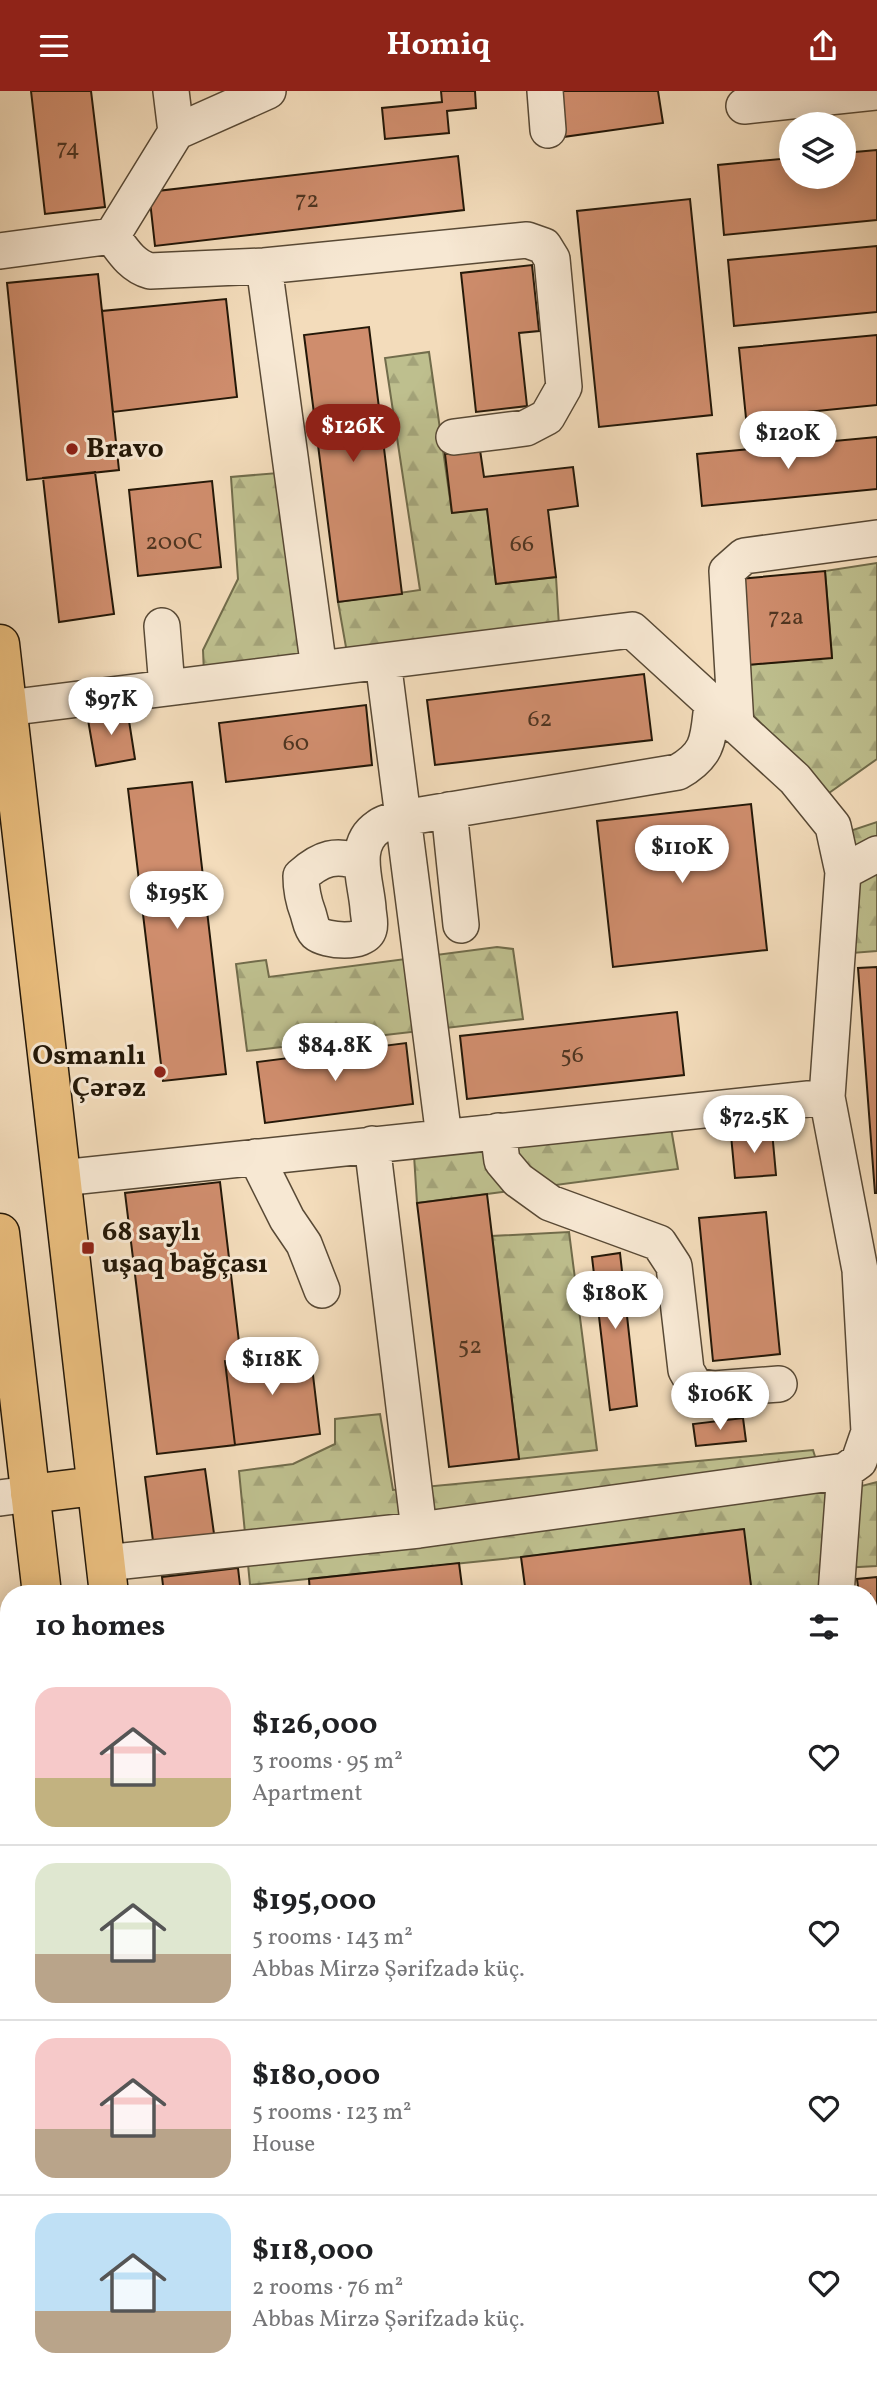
<!DOCTYPE html>
<meta charset="utf-8">
<style>
body{margin:0;font-family:Vollkorn,serif;background:#f6f6f6;color:#202124;height:100vh;display:flex;flex-direction:column;font-size:26px;white-space:nowrap}
*{box-sizing:border-box;margin:0}
p{font-size:23px;color:#757577}
.icon{flex:none;width:38px;height:38px;fill:none;stroke:currentColor;stroke-width:2;stroke-linecap:round;stroke-linejoin:round}
.map{position:relative;flex:1;overflow:hidden}
.side{position:absolute;left:0px;top:1494px;width:878px;height:800px;display:flex;flex-direction:column;background:#fff;border-radius:28px 28px 0 0;box-shadow:0 4px 18px #0003}
.side>*{flex:none}
.tools{position:absolute;left:779px;top:21px;display:grid;gap:14px}
.tools a{display:grid;place-items:center;width:77px;height:77px;border-radius:50%;background:#fff;box-shadow:0 4px 18px #0003;font-size:35px}
.price{position:absolute;translate:-50% -60px;padding:0 16px;border-radius:24px;background:#fff;color:#222;font-size:23px;line-height:46px;filter:drop-shadow(0 2px 4px #0008)}
.price::after{content:'';position:absolute;left:50%;top:42px;width:21px;height:16px;margin-left:-10px;background:inherit;clip-path:polygon(0 0,100% 0,50% 100%)}
.price.on{background:#8f2418;color:#fff}
ul{padding:0;list-style:none}
li{display:flex;align-items:center;gap:21px;height:175px;padding:0 35px}
li+li{border-top:2px solid #e0e0e0}
li span{display:grid;place-items:center;flex:none;width:196px;height:140px;border-radius:21px;color:#555}
li>.icon{margin-inline-start:auto}
span .icon{width:84px;height:84px;fill:#fffc;stroke-width:1}
li b{font-size:30px}
h2{display:flex;justify-content:space-between;align-items:center;height:84px;padding:0 35px;font-size:30px}
header{display:flex;justify-content:space-between;align-items:center;height:91px;padding:0 35px;background:#8f2418;color:#fff;font-size:32px;font-weight:700}
.map>svg:first-child{display:block}
</style>
<header><svg class="icon" aria-label="menu" viewBox="0 0 24 24"><path d="M4 6h16M4 12h16M4 18h16"/></svg>Homiq<svg class="icon" aria-label="share" viewBox="0 0 24 24"><path d="M12 15V3M7 8l5-5 5 5M5 13v7h14v-7"/></svg></header>
<div class="map">
<svg width="877" height="2293" viewBox="0 0 877 2293">
<defs>
<pattern id="forest-firs" width="22" height="20" patternUnits="userSpaceOnUse" patternTransform="scale(1.75)"><rect width="22" height="20" fill="#bebf8e"/><path d="M5 1l3.5 6h-7zM16 11l3.5 6h-7z" fill="#a3a379"/></pattern>
</defs>
<rect width="100%" height="100%" fill="#f3dcbb"/>
<filter id="stains"><feTurbulence type="fractalNoise" baseFrequency=".00286" numOctaves="4"/><feColorMatrix values="0 0 0 0 .2 0 0 0 0 .09 0 0 0 0 .02 0 0 0 .5 -.17"/></filter>
<radialGradient id="worn" r=".72"><stop offset=".6" stop-color="#630" stop-opacity="0"/><stop offset="1" stop-color="#630" stop-opacity=".3"/></radialGradient>
<path fill="url(#forest-firs)" stroke="#716c4b" stroke-width="2" d="M429 261 452 422 487 418 496 493 556 486 559 535 347 562 338 511 420 499 385 267Z
M278 382 304 572 204 583 203 559 238 488 231 386Z
M877 472V668L829 702 746 617 747 574 832 566 825 480Z
M877 731V860L852 862 838 744Z
M497 856 513 858 523 928 247 960 236 873 266 869 269 886Z
M671 1037 678 1078 417 1112 414 1064Z
M569 1141 597 1359 519 1368 492 1145Z
M380 1323 393 1399 813 1359 827 1404 877 1391V1475L841 1477 844 1503H752L743 1438 521 1466 250 1494 239 1380 293 1373 335 1353V1328Z"/>
<path fill="#cf8d6d" stroke="#241808" stroke-width="2" d="M31 0H91L105 116 45 123Z
M441 0H475L476 17 447 20 449 42 385 48 382 17 442 11Z
M550 0H658L663 32 556 47Z
M877 59V129L724 144 718 74 791 67V86H844V62Z
M458 65 464 119 155 155 149 101Z
M690 108 712 324 599 336 577 120Z
M877 155V221L734 235 728 169Z
M532 174 539 240 519 242 527 315 476 321 461 182Z
M98 183 119 379 27 389 7 192Z
M226 208 237 306 113 321 102 220Z
M369 236 402 503 338 511 304 244Z
M877 244V314L746 327 739 257Z
M877 346V398L702 415 697 363Z
M480 359 484 386 573 376 578 415 548 419 556 486 496 493 487 418 452 422 445 363Z
M95 381 114 523 59 531 43 387Z
M212 390 221 476 138 485 129 399Z
M825 480 832 567 747 574 739 488Z
M644 583 652 649 435 674 427 609Z
M366 614 372 674 226 691 219 632Z
M127 617 135 668 96 675 87 623Z
M192 691 226 983 163 990 128 698Z
M751 713 767 859 613 876 597 730Z
M877 876V1102H875L858 877Z
M677 921 684 984 467 1008 460 945Z
M406 952 413 1013 265 1032 257 971Z
M772 1040 776 1084 735 1087 731 1044Z
M220 1091 241 1268 225 1270 235 1354 157 1363 125 1102Z
M487 1103 519 1368 449 1376 417 1112Z
M766 1121 780 1263 713 1270 699 1127Z
M620 1162 637 1315 610 1319 592 1166Z
M310 1259 320 1343 235 1354 225 1270Z
M743 1327 746 1350 696 1355 693 1333Z
M205 1378 215 1450 154 1458 145 1386Z
M744 1438 752 1503H526L521 1466Z
M459 1472 463 1503H310L309 1488Z
M238 1477 241 1503H164L162 1486Z
M877 1486V1677L870 1608V1503H859L857 1488Z
M870 2044 877 2117V2158H870Z
M877 2174V2197L870 2198V2175Z
M877 2260V2293H875L872 2261Z
M249 2286H394L395 2293H250Z"/>
<g fill="none" stroke-linecap="round" stroke-linejoin="round">
<defs>
<path id="minor" d="M171 0 176 41
M268 0 176 41 112 145C123 160 132 175 150 180L264 175 527 149 544 155 552 168 564 296 547 326 526 337 454 346
M545 0 548 39
M744 15 877 1
M0 160 112 145
M264 175 319 578
M162 535 167 596
M383 570 444 1046
M7 617 632 539 795 688 833 735 843 781 827 1006 860 1179 869 1341 859 1370 845 1380 419 1439 105 1472
M736 635 727 480 744 465 877 447
M449 719 461 834
M362 772C336 762 321 767 301 785 301 799 303 809 308 822 310 828 311 837 316 842 325 850 365 854 369 838 371 832 368 823 368 817 366 790 351 754 378 736 384 731 395 729 403 727L678 681C710 663 708 647 712 613
M843 781 877 763
M498 1040 502 1070 518 1089 550 1112 659 1152 674 1175 686 1279 695 1295 714 1298 779 1293
M372 1053 419 1439
M256 1066 287 1128 304 1153 322 1199
M61 1087 827 1006
M0 1407 30 1403
M836 1503 845 1380
M870 1834 877 1848
M0 2101 9 2100
M870 2237 877 2236
M856 2286 857 2293
M508 2293 545 2286"/>
<path id="major" d="M0 553 109 1503
M0 1142 42 1503
M30 1403 95 1395
M137 2286 138 2293
M199 2286 200 2293"/>
</defs>
<use href="#minor" stroke="#584935" stroke-width="38"/>
<use href="#major" stroke="#241808" stroke-width="41"/>
<use href="#minor" stroke="#f7e8d3" stroke-width="35"/>
<use href="#major" stroke="#eabe7e" stroke-width="38"/>
</g>
<g fill="#8f2418" stroke="#f7e8d3" stroke-width="2.5">
<circle cx="72" cy="358" r="7"/>
<circle cx="160" cy="981" r="7"/>
<rect x="81" y="1150" width="14" height="14" rx="3.5"/>
</g>
<g text-anchor="middle" dominant-baseline="central" stroke-width="6" stroke-linejoin="round" paint-order="stroke">
<g font-size="24" fill="#4f3521">
<text x="68" y="58">74</text>
<text x="307" y="110">72</text>
<text x="174" y="452">200C</text>
<text x="522" y="454">66</text>
<text x="786" y="527">72a</text>
<text x="540" y="629">62</text>
<text x="296" y="653">60</text>
<text x="572" y="965">56</text>
<text x="470" y="1256">52</text>
</g>
<g font-size="28" font-weight="bold" fill="#241808" stroke="#f7e8d3" text-anchor="start">
<text x="86" y="358">Bravo</text>
<text x="146" y="965" text-anchor="end">Osmanlı<tspan x="146" dy="32">Çərəz</tspan></text>
<text x="102" y="1141">68 saylı<tspan x="102" dy="32">uşaq bağçası</tspan></text>
</g>
</g>
<rect width="100%" height="100%" filter="url(#stains)"/>
<rect width="100%" height="100%" fill="url(#worn)"/>
</svg>
<div class="tools">
<a><svg class="icon" aria-label="layers" viewBox="0 0 24 24"><path d="M12 4l9 5-9 5-9-5zM3 14l9 5 9-5"/></svg></a>
</div>
<b class="price on" style="left:353px;top:373px">$126K</b>
<b class="price" style="left:788px;top:380px">$120K</b>
<b class="price" style="left:111px;top:646px">$97K</b>
<b class="price" style="left:682px;top:794px">$110K</b>
<b class="price" style="left:177px;top:840px">$195K</b>
<b class="price" style="left:335px;top:992px">$84.8K</b>
<b class="price" style="left:754px;top:1064px">$72.5K</b>
<b class="price" style="left:615px;top:1240px">$180K</b>
<b class="price" style="left:272px;top:1306px">$118K</b>
<b class="price" style="left:720px;top:1341px">$106K</b>
<section class="side">
<h2>10 homes<svg class="icon" aria-label="filters" viewBox="0 0 24 24"><path d="M4 7h16M4 17h16"/><circle cx="9" cy="7" r="2"/><circle cx="15" cy="17" r="2"/></svg></h2>
<ul>
<li><span style="background:linear-gradient(#f6c9c9 65%,#c2b280 0)"><svg class="icon" aria-label="home" viewBox="0 0 24 24"><path d="M3 11l9-7 9 7M6 9v11h12V9"/></svg></span><div><b>$126,000</b><p>3 rooms · 95 m²</p><p>Apartment</p></div><svg class="icon" aria-label="heart" viewBox="0 0 24 24"><path d="M12 20l-8-8c-3-5 5-10 8-4 3-6 11-1 8 4z"/></svg></li>
<li><span style="background:linear-gradient(#dfe7d0 65%,#b9a48a 0)"><svg class="icon" aria-label="home" viewBox="0 0 24 24"><path d="M3 11l9-7 9 7M6 9v11h12V9"/></svg></span><div><b>$195,000</b><p>5 rooms · 143 m²</p><p>Abbas Mirzə Şərifzadə küç.</p></div><svg class="icon" aria-label="heart" viewBox="0 0 24 24"><path d="M12 20l-8-8c-3-5 5-10 8-4 3-6 11-1 8 4z"/></svg></li>
<li><span style="background:linear-gradient(#f6c9c9 65%,#b9a48a 0)"><svg class="icon" aria-label="home" viewBox="0 0 24 24"><path d="M3 11l9-7 9 7M6 9v11h12V9"/></svg></span><div><b>$180,000</b><p>5 rooms · 123 m²</p><p>House</p></div><svg class="icon" aria-label="heart" viewBox="0 0 24 24"><path d="M12 20l-8-8c-3-5 5-10 8-4 3-6 11-1 8 4z"/></svg></li>
<li><span style="background:linear-gradient(#bfe0f5 70%,#b9a48a 0)"><svg class="icon" aria-label="home" viewBox="0 0 24 24"><path d="M3 11l9-7 9 7M6 9v11h12V9"/></svg></span><div><b>$118,000</b><p>2 rooms · 76 m²</p><p>Abbas Mirzə Şərifzadə küç.</p></div><svg class="icon" aria-label="heart" viewBox="0 0 24 24"><path d="M12 20l-8-8c-3-5 5-10 8-4 3-6 11-1 8 4z"/></svg></li>
</ul>
</section>
</div>
